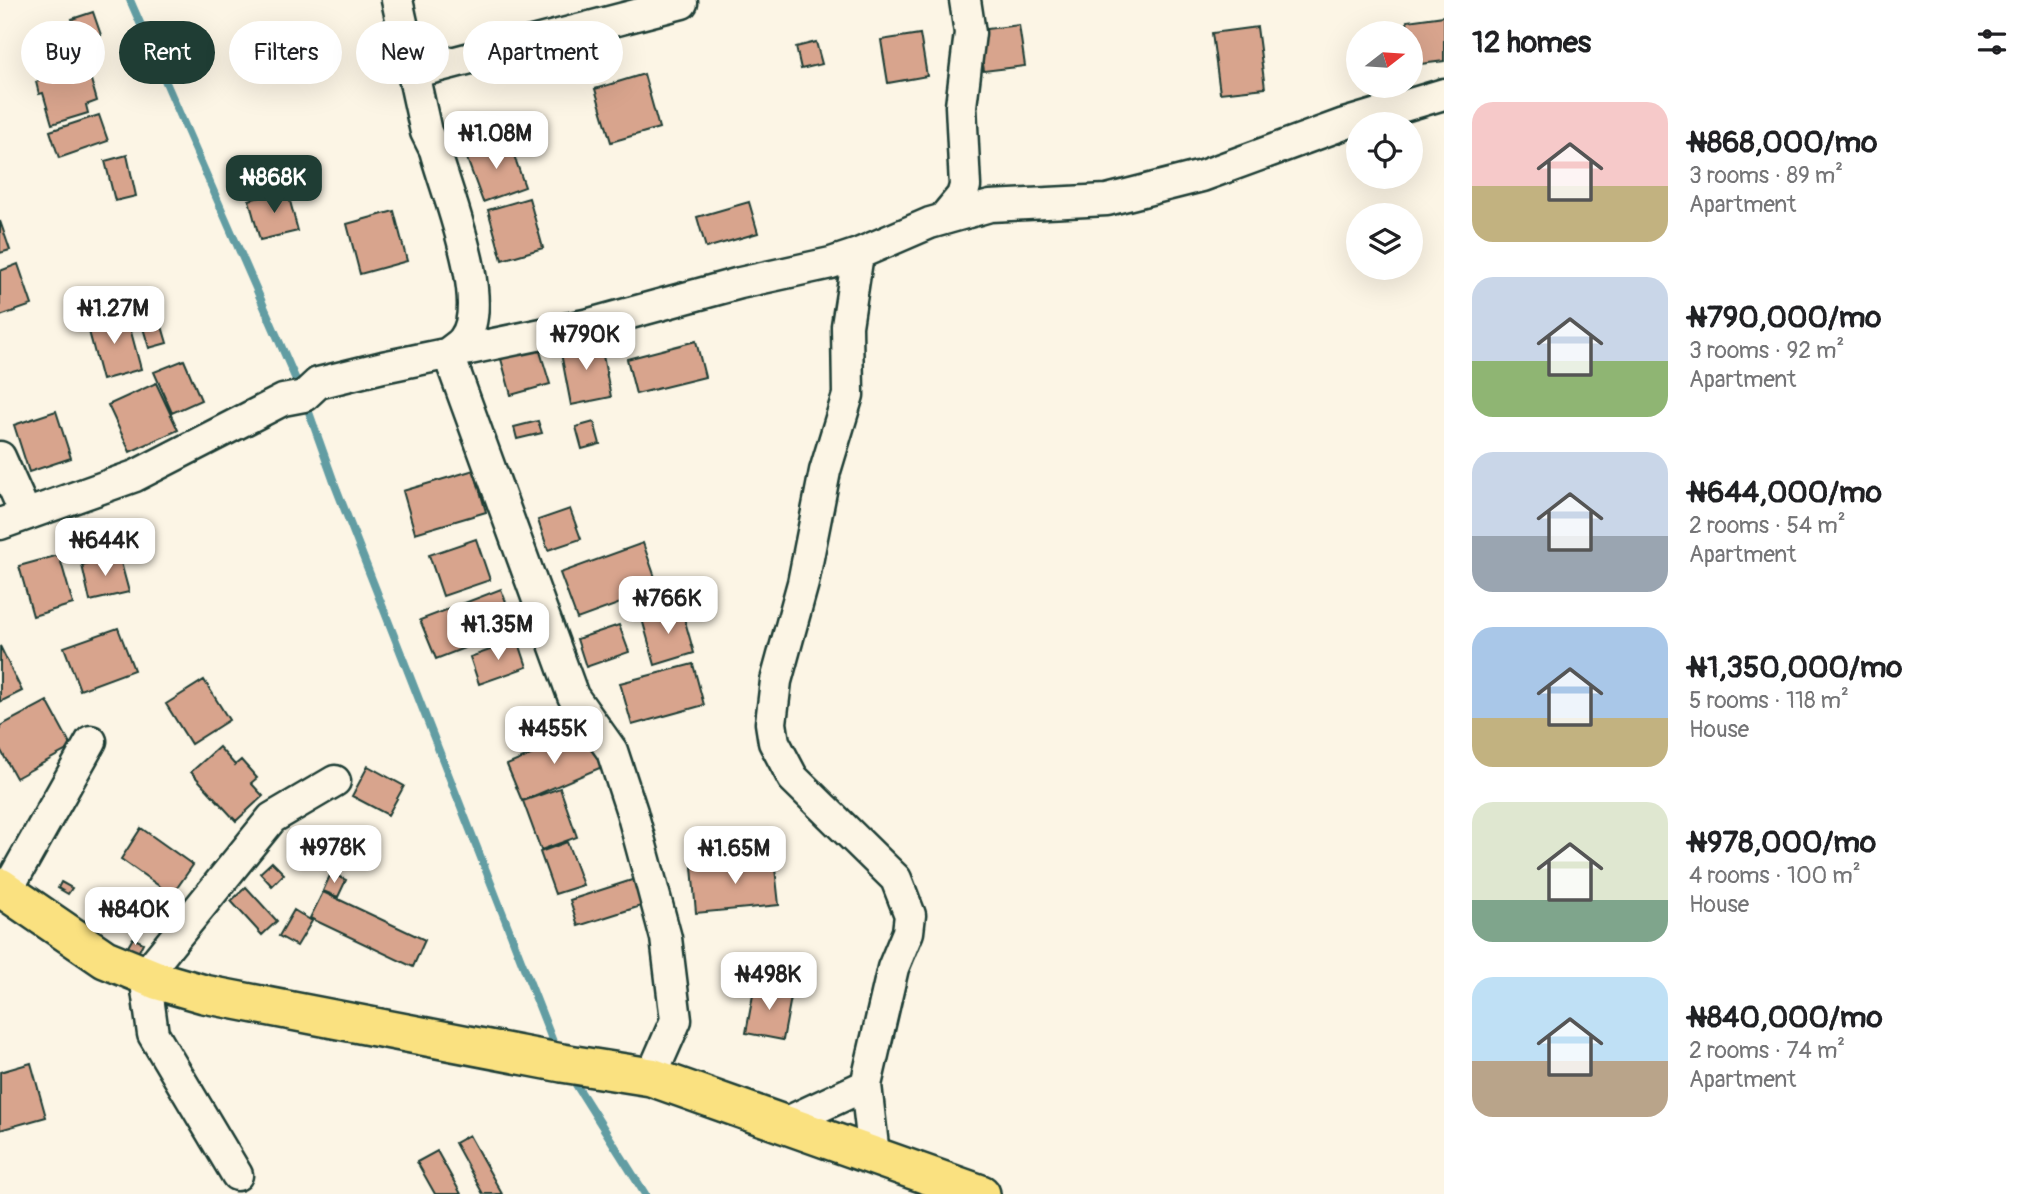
<!DOCTYPE html>
<meta charset="utf-8">
<style>
body{margin:0;font-family:Pangolin,sans-serif;background:#f6f6f6;color:#202124;height:100vh;display:flex;flex-direction:column;font-size:26px;white-space:nowrap}
*{box-sizing:border-box;margin:0}
p{font-size:23px;color:#757577}
.icon{flex:none;width:38px;height:38px;fill:none;stroke:currentColor;stroke-width:2;stroke-linecap:round;stroke-linejoin:round}
.map{position:relative;flex:1;overflow:hidden}
.details{display:flex;flex-direction:column;background:#fff;width:595px}
.details>*{flex:none}
.banner{position:absolute;left:21px;top:21px;width:665px;height:63px;display:flex;gap:14px}
.needle{width:46px;rotate:73deg}
.controls{position:absolute;left:1346px;top:21px;display:grid;gap:14px}
.controls a{display:grid;place-items:center;width:77px;height:77px;border-radius:50%;background:#fff;box-shadow:0 7px 28px #0002;font-size:35px}
.price{position:absolute;translate:-50% -60px;padding:0 16px;border-radius:14px;background:#fff;color:#222;font-size:23px;line-height:46px;filter:drop-shadow(0 2px 4px #0008)}
.price::after{content:'';position:absolute;left:50%;top:42px;width:21px;height:16px;margin-left:-10px;background:inherit;clip-path:polygon(0 0,100% 0,50% 100%)}
.price.on{background:#1f3d34;color:#fff}
ul{padding:0;list-style:none}
li{display:flex;align-items:center;gap:21px;height:175px;padding:0 28px}
li span{display:grid;place-items:center;flex:none;width:196px;height:140px;border-radius:21px;color:#555}
li>.icon{margin-inline-start:auto}
span .icon{width:84px;height:84px;fill:#fffc;stroke-width:1}
li b{font-size:30px}
h2{display:flex;justify-content:space-between;align-items:center;height:84px;padding:0 28px;font-size:30px}
.chip{padding:0 24px;border-radius:32px;background:#fff;box-shadow:0 7px 28px #0002;font-size:24px;line-height:63px}
.chip.on{background:#1f3d34;color:#fff}
main{display:flex;flex:1;min-height:0}
.map>svg:first-child{display:block}
</style>
<main>
<div class="map">
<svg width="1444" height="1194" viewBox="0 0 1444 1194">
<rect width="100%" height="100%" fill="#fcf5e5"/>
<filter id="ink" filterUnits="userSpaceOnUse"><feTurbulence type="fractalNoise" baseFrequency=".0143" numOctaves="2"/><feDisplacementMap in="SourceGraphic" scale="14" xChannelSelector="R" yChannelSelector="G"/><feConvolveMatrix kernelMatrix="1 2 1 2 8 2 1 2 1" color-interpolation-filters="sRGB"/></filter>
<g filter="url(#ink)">
<g fill="none" stroke-linecap="round" stroke-linejoin="round">
<path stroke="#629da3" stroke-width="8" d="M130 0 300 389
M305 401 335 485 557 1052
M570 1075 645 1194"/>
</g>
<path fill="#d8a48d" stroke="#1f3d34" stroke-width="2" d="M93 12 101 35 80 42 72 19Z
M1444 16V61L1413 65 1407 21Z
M1019 25 1025 66 984 71 978 30Z
M1257 27 1265 88 1220 93 1212 33Z
M920 34 927 76 888 83 881 40Z
M71 42 75 54 83 52 97 101 86 105 88 113 52 124 43 93 39 94 36 82 39 81 31 54Z
M816 42 822 64 801 69 796 47Z
M644 74 659 128 611 142 595 89Z
M99 115 108 141 59 158 50 131Z
M509 141 525 187 483 202 466 156Z
M127 155 136 196 115 201 105 161Z
M287 190 298 231 260 240 249 200Z
M529 198 543 248 502 260 488 210Z
M749 202 758 233 706 248 697 217Z
M394 211 407 261 360 274 347 224Z
M0 221 10 250 0 253Z
M18 264 32 305 0 316V271Z
M156 306 167 343 149 348 138 311Z
M126 313 141 369 102 380 87 324Z
M600 340 611 397 571 405 560 348Z
M696 341 705 377 636 394 627 359Z
M539 348 550 384 511 395 501 359Z
M184 360 201 400 172 413 154 372Z
M156 383 178 430 130 452 108 405Z
M56 411 71 458 29 472 14 425Z
M538 421 542 433 517 439 514 427Z
M594 422 600 444 582 449 576 427Z
M474 470 486 512 415 533 403 491Z
M570 509 581 539 548 550 538 520Z
M476 539 490 580 443 596 429 555Z
M643 543 659 589 577 619 560 573Z
M59 555 73 604 33 616 19 566Z
M119 555 129 592 90 601 82 565Z
M501 589 516 628 436 659 420 620Z
M681 607 694 653 655 665 642 619Z
M619 625 629 652 586 667 577 639Z
M118 628 134 670 80 690 64 647Z
M518 640 527 667 479 684 470 657Z
M0 646 22 691 0 702Z
M693 664 704 705 632 725 620 683Z
M204 680 229 720 191 744 166 704Z
M47 701 72 747 16 778 0 749V726Z
M587 731 602 767 522 801 507 765Z
M219 747 235 765 241 760 257 778 251 783 263 796 236 821 191 772Z
M368 766 404 786 388 815 352 796Z
M560 788 577 837 541 850 523 801Z
M141 828 193 865 172 895 121 859Z
M567 842 583 885 555 894 540 852Z
M774 859 779 905 696 913 692 867Z
M272 862 284 874 272 886 260 873Z
M331 873 346 880 338 897 323 891Z
M638 878 647 904 578 926 570 900Z
M61 882 72 888 68 894 58 888Z
M246 887 277 921 262 935 231 901Z
M323 892 425 940 413 967 310 918Z
M294 910 312 921 297 946 279 936Z
M133 938 143 943 137 955 126 950Z
M755 984 792 992 783 1040 746 1033Z
M31 1063 46 1117 0 1130V1072Z
M469 1135 502 1194H483L455 1143Z
M437 1151 461 1194H435L417 1162Z"/>
<g fill="none" stroke-linecap="round" stroke-linejoin="round">
<defs>
<path id="minor" d="M397 0 426 132 435 150C446 192 492 302 464 339 461 344 453 349 448 353L573 696 612 751 632 812 666 938 676 1020 651 1077
M413 73 682 3
M943 219 962 196 965 186 961 106 970 33 965 0
M858 254 847 326 848 395 825 471 803 583 776 681 771 723 774 742 793 778 896 879 910 915 908 932 893 968 866 1085 874 1155
M0 457 25 513
M0 524 135 476 283 400 304 396 318 383 383 367 590 324 740 283 831 263 858 254 930 223 990 206 1107 200 1202 176 1344 124 1444 94
M6 892 91 741
M785 1123 866 1085
M237 1175 153 1034 145 975 272 818 335 781"/>
<path id="major" d="M0 887 105 959 159 981 204 994 562 1063 651 1077 981 1194"/>
</defs>
<use href="#minor" stroke="#1f3d34" stroke-width="35"/>
<use href="#major" stroke="#1f3d34" stroke-width="42"/>
<use href="#minor" stroke="#fcf5e5" stroke-width="30"/>
<use href="#major" stroke="#fae180" stroke-width="37"/>
</g>
</g>
</svg>
<div class="controls">
<a><svg class="needle" viewBox="-14 -14 28 28"><path d="M0-13l5 13h-10z" fill="#e53935"/><path d="M0 13l5-13h-10z" fill="#757577"/></svg></a>
<a><svg class="icon" aria-label="locate" viewBox="0 0 24 24"><circle cx="12" cy="12" r="6"/><path d="M12 2v4M12 18v4M2 12h4M18 12h4"/></svg></a>
<a><svg class="icon" aria-label="layers" viewBox="0 0 24 24"><path d="M12 4l9 5-9 5-9-5zM3 14l9 5 9-5"/></svg></a>
</div>
<b class="price" style="left:496px;top:171px">₦1.08M</b>
<b class="price on" style="left:274px;top:215px">₦868K</b>
<b class="price" style="left:114px;top:346px">₦1.27M</b>
<b class="price" style="left:586px;top:372px">₦790K</b>
<b class="price" style="left:105px;top:578px">₦644K</b>
<b class="price" style="left:668px;top:636px">₦766K</b>
<b class="price" style="left:498px;top:662px">₦1.35M</b>
<b class="price" style="left:554px;top:766px">₦455K</b>
<b class="price" style="left:334px;top:885px">₦978K</b>
<b class="price" style="left:735px;top:886px">₦1.65M</b>
<b class="price" style="left:135px;top:947px">₦840K</b>
<b class="price" style="left:769px;top:1012px">₦498K</b>
<div class="banner">
<a class="chip">Buy</a>
<a class="chip on">Rent</a>
<a class="chip">Filters</a>
<a class="chip">New</a>
<a class="chip">Apartment</a>
</div>
</div>
<section class="details">
<h2>12 homes<svg class="icon" aria-label="filters" viewBox="0 0 24 24"><path d="M4 7h16M4 17h16"/><circle cx="9" cy="7" r="2"/><circle cx="15" cy="17" r="2"/></svg></h2>
<ul>
<li><span style="background:linear-gradient(#f6c9c9 60%,#c2b280 0)"><svg class="icon" aria-label="home" viewBox="0 0 24 24"><path d="M3 11l9-7 9 7M6 9v11h12V9"/></svg></span><div><b>₦868,000/mo</b><p>3 rooms · 89 m²</p><p>Apartment</p></div></li>
<li><span style="background:linear-gradient(#c9d6e8 60%,#8fb573 0)"><svg class="icon" aria-label="home" viewBox="0 0 24 24"><path d="M3 11l9-7 9 7M6 9v11h12V9"/></svg></span><div><b>₦790,000/mo</b><p>3 rooms · 92 m²</p><p>Apartment</p></div></li>
<li><span style="background:linear-gradient(#c9d6e8 60%,#9aa5b1 0)"><svg class="icon" aria-label="home" viewBox="0 0 24 24"><path d="M3 11l9-7 9 7M6 9v11h12V9"/></svg></span><div><b>₦644,000/mo</b><p>2 rooms · 54 m²</p><p>Apartment</p></div></li>
<li><span style="background:linear-gradient(#a9c7e8 65%,#c2b280 0)"><svg class="icon" aria-label="home" viewBox="0 0 24 24"><path d="M3 11l9-7 9 7M6 9v11h12V9"/></svg></span><div><b>₦1,350,000/mo</b><p>5 rooms · 118 m²</p><p>House</p></div></li>
<li><span style="background:linear-gradient(#dfe7d0 70%,#7fa58c 0)"><svg class="icon" aria-label="home" viewBox="0 0 24 24"><path d="M3 11l9-7 9 7M6 9v11h12V9"/></svg></span><div><b>₦978,000/mo</b><p>4 rooms · 100 m²</p><p>House</p></div></li>
<li><span style="background:linear-gradient(#bfe0f5 60%,#b9a48a 0)"><svg class="icon" aria-label="home" viewBox="0 0 24 24"><path d="M3 11l9-7 9 7M6 9v11h12V9"/></svg></span><div><b>₦840,000/mo</b><p>2 rooms · 74 m²</p><p>Apartment</p></div></li>
</ul>
</section>
</main>
